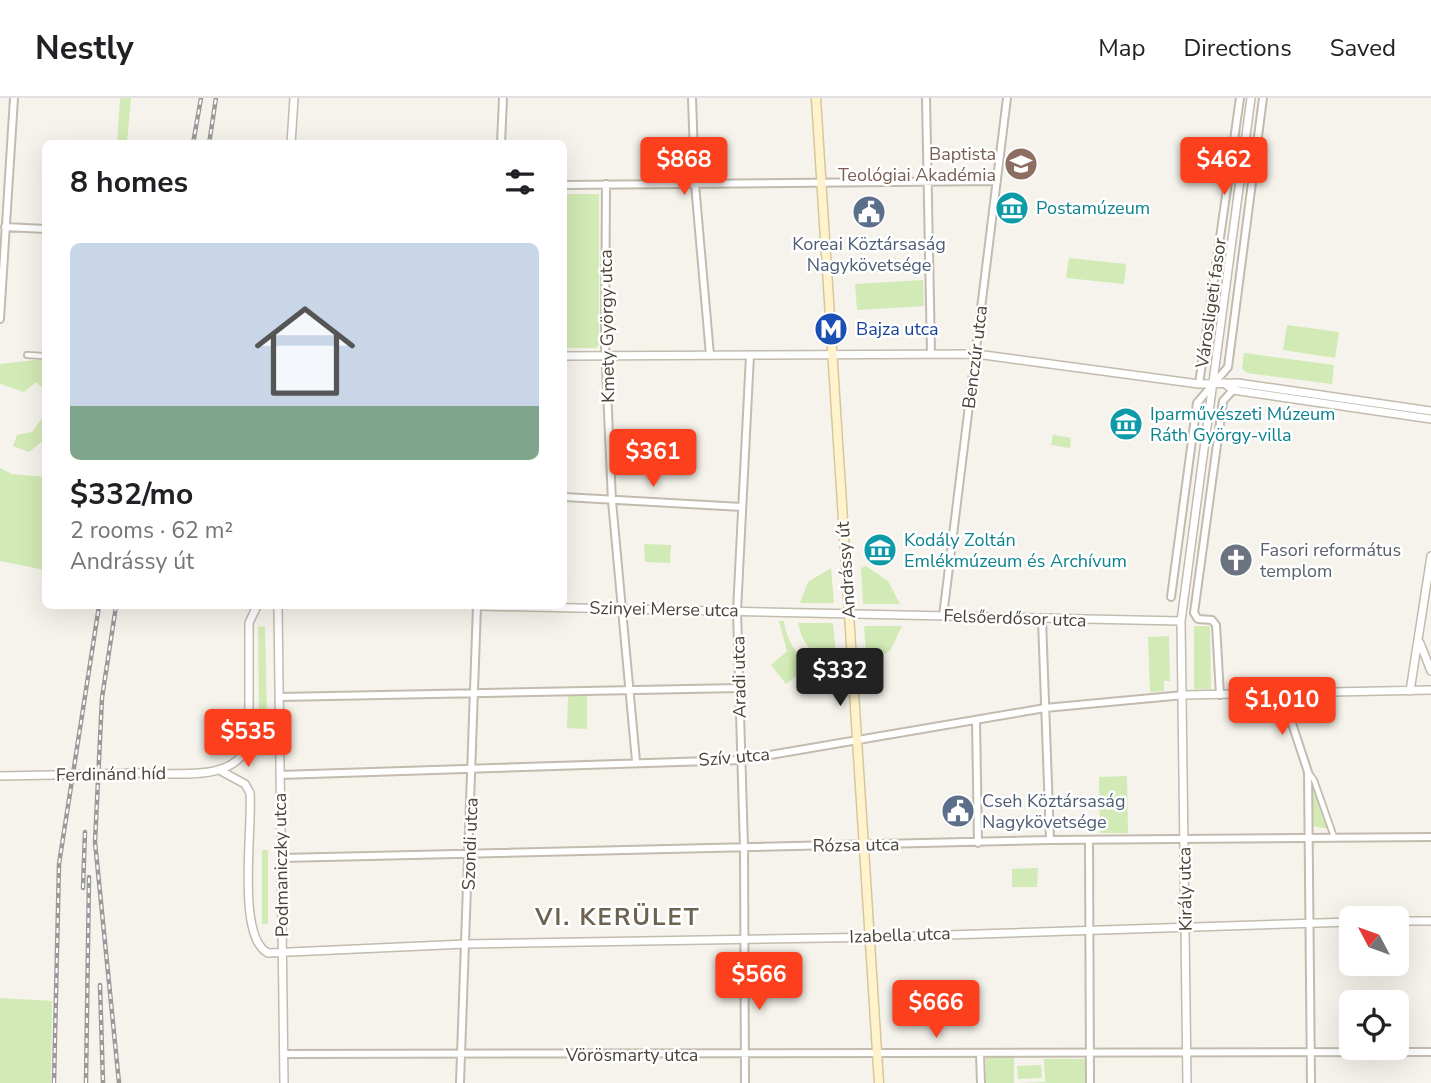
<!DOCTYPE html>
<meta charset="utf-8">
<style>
body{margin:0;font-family:"Nunito Sans",sans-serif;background:#f6f6f6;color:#202124;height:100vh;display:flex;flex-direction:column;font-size:26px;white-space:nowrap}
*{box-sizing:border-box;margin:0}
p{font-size:23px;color:#757577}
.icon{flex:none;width:38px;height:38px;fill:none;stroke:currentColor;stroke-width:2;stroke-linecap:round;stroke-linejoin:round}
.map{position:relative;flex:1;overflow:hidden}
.sheet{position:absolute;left:42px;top:42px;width:525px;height:469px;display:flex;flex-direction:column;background:#fff;border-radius:10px;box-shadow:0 7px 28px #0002}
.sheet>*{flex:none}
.needle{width:46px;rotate:311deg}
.controls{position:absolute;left:1339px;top:808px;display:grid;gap:14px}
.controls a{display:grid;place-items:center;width:70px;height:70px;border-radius:10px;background:#fff;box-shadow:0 7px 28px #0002;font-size:35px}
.price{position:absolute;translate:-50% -60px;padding:0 16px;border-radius:7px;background:#fc3f1d;color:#fff;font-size:23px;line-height:46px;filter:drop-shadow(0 2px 4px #0008)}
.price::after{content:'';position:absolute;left:50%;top:42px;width:21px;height:16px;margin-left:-10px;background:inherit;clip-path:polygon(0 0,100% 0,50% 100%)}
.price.active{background:#222;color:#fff}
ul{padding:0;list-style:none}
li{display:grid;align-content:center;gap:14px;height:371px;padding:0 28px}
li+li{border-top:2px solid #e0e0e0}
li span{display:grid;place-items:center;height:217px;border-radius:10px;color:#555}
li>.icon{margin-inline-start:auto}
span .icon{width:126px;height:126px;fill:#fffc;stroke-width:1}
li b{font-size:30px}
h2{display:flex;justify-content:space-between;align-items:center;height:84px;padding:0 28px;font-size:30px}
header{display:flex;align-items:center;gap:42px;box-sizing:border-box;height:98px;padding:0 35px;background:#fff;border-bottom:2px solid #e0e0e0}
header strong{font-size:33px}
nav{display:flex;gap:38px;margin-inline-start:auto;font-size:24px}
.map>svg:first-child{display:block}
</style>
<header>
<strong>Nestly</strong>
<nav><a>Map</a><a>Directions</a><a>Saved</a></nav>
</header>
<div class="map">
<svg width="1431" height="985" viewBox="0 0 1431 985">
<rect width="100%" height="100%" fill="#f6f3ec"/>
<path fill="#d2eab5" d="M120 0H131L127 45H117Z
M564 96H599V247L596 250H564Z
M1069 160 1126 166 1124 186 1066 180Z
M923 182 924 208 857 212 855 186Z
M1287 227 1339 234 1335 260 1283 252Z
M1244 255 1334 267 1332 286 1247 275 1242 270Z
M45 257V292L36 284 24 294 0 286V266L44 261Z
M45 316V341L29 354 13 348 17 337 32 334Z
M1053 337 1071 340 1070 350 1051 347Z
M0 370 12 376 45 379V472L0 463Z
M644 446 671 447 670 465 645 464Z
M866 468 888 483 900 506H863L861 470Z
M831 470 834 505H800L808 484Z
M779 523H784C787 550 805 565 827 578L828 587 804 572 786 586 771 567 787 553Z
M798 525H833L837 566C816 561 802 547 798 525Z
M265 528 267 618H259L258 529Z
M864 528H902L890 553 867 565Z
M1194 528H1210L1211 591H1194Z
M1169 538 1170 583H1164V593L1150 594 1148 539Z
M568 598H587V631L567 630Z
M1127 678 1128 735H1100L1099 679Z
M1312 683 1330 731 1311 728 1309 684Z
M262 752H268V826H262Z
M1038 770 1037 789H1012V771Z
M0 900 52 903 51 985H0Z
M986 958H1014V985H986Z
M1044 961H1085V985H1015L1045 984Z
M1041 967 1042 980 1018 981 1017 968Z"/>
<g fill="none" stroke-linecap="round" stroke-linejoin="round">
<defs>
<path id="pedestrian" d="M27 257 45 258
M1309 675 1314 682 1334 739"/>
<path id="minor" d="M692 0 695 86 710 257
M926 0 931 256
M501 46 503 0
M606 86 605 247 612 403 636 663
M564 87 997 83
M5 129 46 131
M0 221 14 0
M1199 286 1240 0
M564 399 742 409
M1171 499 1197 305 1228 269 1263 0
M943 518 1007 0
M1042 521 1050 742
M1282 595 1308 674 1311 985
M1220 597 1216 527 1212 522 1198 521 1194 515 1223 303 1233 292
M279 599 739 590
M976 622 978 745
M280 677 741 662 1045 610 1184 597
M1089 742 1090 985
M281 760 1050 742 1431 739
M980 955 981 985
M284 956 1431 954
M460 985 477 508
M745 985 744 750 737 513 750 257"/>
<path id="tertiary" d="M291 46 294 0
M564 258 976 256 1199 286 1238 285 1431 313
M1224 285 1233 292 1431 321
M278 508 284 985
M479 508 1181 523
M1420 545 1431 573
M1410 593 1431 458
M1184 597 1431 592
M221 673 245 686 250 695C253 729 236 839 268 855L466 846 886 839 1351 824
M137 675C172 674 239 687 249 642V525L257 508
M0 678 52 677
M1396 823H1431
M1187 985 1181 523 1251 0"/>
<path id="secondary" d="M816 0 879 985"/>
</defs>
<use href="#pedestrian" stroke="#c2bbae" stroke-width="8"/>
<use href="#minor" stroke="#c2bbae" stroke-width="10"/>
<use href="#tertiary" stroke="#c2bbae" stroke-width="10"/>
<use href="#secondary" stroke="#d6c79b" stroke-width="11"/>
<use href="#pedestrian" stroke="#fff" stroke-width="4.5"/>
<use href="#minor" stroke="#fff" stroke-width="6"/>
<use href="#tertiary" stroke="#fff" stroke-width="7"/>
<use href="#secondary" stroke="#fff3cd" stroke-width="8"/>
<defs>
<path id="rail" d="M193 46 201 0
M209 46 216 0
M116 508 102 600 95 744 119 985
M83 790 85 734
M100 887 103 985
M54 985 59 766 99 508
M86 985 89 779"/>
</defs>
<use href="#rail" stroke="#9a9a9a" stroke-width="4.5"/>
<use href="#rail" stroke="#fff" stroke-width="2" stroke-dasharray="5" stroke-linecap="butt"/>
<defs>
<path id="tertiary-bridge" d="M52 677 137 675"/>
</defs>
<use href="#tertiary-bridge" stroke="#c2bbae" stroke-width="10" stroke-linecap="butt"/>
<use href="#tertiary-bridge" stroke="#fff" stroke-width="7"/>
</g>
<defs>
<symbol id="university-disc" viewBox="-11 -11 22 22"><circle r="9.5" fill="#8d6e63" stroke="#fff"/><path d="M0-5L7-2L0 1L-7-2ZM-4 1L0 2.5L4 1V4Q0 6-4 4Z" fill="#fff"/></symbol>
<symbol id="museum-disc" viewBox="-11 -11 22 22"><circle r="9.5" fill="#0f9aa8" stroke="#fff"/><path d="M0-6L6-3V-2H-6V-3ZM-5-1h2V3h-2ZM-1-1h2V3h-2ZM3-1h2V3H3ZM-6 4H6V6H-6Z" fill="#fff"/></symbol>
<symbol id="civic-disc" viewBox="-11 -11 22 22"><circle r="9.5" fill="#5c6f8a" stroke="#fff"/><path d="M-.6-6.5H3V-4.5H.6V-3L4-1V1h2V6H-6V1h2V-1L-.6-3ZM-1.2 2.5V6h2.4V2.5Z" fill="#fff"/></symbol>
<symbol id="metro-disc" viewBox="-11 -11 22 22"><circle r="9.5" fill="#1a4fb4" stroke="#fff"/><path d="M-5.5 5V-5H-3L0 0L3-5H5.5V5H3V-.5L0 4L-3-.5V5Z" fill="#fff"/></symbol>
<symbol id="church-disc" viewBox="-11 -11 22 22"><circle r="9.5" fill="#6b7280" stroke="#fff"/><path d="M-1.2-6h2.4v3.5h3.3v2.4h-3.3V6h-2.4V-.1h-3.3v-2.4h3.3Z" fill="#fff"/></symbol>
</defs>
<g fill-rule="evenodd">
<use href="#university-disc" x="1002" y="47" width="38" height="38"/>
<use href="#museum-disc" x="993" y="91" width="38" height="38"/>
<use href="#civic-disc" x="850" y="95" width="38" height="38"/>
<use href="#metro-disc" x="812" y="212" width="38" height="38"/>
<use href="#museum-disc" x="1107" y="307" width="38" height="38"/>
<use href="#museum-disc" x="861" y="433" width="38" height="38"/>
<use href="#church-disc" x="1217" y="443" width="38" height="38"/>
<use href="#civic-disc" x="939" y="694" width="38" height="38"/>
</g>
<g text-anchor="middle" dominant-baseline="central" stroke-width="5" stroke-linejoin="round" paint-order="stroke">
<g font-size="18" fill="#785e54" stroke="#fff" text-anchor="end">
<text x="996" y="56">Baptista<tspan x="996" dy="21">Teológiai Akadémia</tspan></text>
</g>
<g font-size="18" fill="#0d838f" stroke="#fff" text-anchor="start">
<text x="1036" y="110">Postamúzeum</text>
<text x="1150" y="316">Iparművészeti Múzeum<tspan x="1150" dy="21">Ráth György-villa</tspan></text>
<text x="904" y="442">Kodály Zoltán<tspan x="904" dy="21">Emlékmúzeum és Archívum</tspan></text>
</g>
<g font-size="18" fill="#4e5e75" stroke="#fff">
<text x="869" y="146">Koreai Köztársaság<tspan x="869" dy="21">Nagykövetsége</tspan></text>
<text x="982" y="703" text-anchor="start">Cseh Köztársaság<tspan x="982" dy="21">Nagykövetsége</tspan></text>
</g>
<g font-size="18" fill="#4b4439" stroke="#fff">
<text transform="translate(1211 205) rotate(-82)">Városligeti fasor</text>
<text transform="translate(607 228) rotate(-91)">Kmety György utca</text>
<text transform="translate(975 259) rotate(-83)">Benczúr utca</text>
<text transform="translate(846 472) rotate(-94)">Andrássy út</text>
<text transform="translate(664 511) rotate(1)">Szinyei Merse utca</text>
<text transform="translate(1015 520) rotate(2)">Felsőerdősor utca</text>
<text transform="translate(739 579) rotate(-91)">Aradi utca</text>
<text transform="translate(734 659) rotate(-5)">Szív utca</text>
<text transform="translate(111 676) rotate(-1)">Ferdinánd híd</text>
<text transform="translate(470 746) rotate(-88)">Szondi utca</text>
<text transform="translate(856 747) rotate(-1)">Rózsa utca</text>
<text transform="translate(281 767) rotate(-91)">Podmaniczky utca</text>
<text transform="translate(1185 791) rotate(-91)">Király utca</text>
<text transform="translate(900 837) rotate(-2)">Izabella utca</text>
<text x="632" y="957">Vörösmarty utca</text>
</g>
<g font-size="18" fill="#164399" stroke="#fff" text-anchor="start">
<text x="856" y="231">Bajza utca</text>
</g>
<g font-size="18" fill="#5b616d" stroke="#fff" text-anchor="start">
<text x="1260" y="452">Fasori református<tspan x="1260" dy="21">templom</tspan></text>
</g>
<g font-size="24" font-weight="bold" letter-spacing="2" fill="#6e6250" stroke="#fff">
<text x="618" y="819">VI. KERÜLET</text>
</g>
</g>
</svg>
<div class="controls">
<a><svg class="needle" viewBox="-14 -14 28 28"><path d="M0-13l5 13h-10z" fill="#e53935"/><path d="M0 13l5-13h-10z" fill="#757577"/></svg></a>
<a><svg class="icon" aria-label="locate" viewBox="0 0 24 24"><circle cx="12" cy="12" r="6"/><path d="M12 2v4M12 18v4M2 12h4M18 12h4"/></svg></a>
</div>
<b class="price" style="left:684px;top:99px">$868</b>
<b class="price" style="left:1224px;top:99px">$462</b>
<b class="price" style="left:653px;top:391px">$361</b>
<b class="price active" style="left:840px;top:610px">$332</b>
<b class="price" style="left:1282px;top:639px">$1,010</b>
<b class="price" style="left:248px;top:671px">$535</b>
<b class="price" style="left:759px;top:914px">$566</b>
<b class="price" style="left:936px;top:942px">$666</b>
<section class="sheet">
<h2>8 homes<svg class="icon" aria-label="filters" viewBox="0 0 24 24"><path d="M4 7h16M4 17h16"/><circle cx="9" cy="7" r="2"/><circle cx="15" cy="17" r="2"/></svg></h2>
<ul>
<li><span style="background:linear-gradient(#c9d6e8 75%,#7fa58c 0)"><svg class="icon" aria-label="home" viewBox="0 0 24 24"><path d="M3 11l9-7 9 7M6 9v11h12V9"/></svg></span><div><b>$332/mo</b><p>2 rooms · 62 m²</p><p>Andrássy út</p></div></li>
</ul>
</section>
</div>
